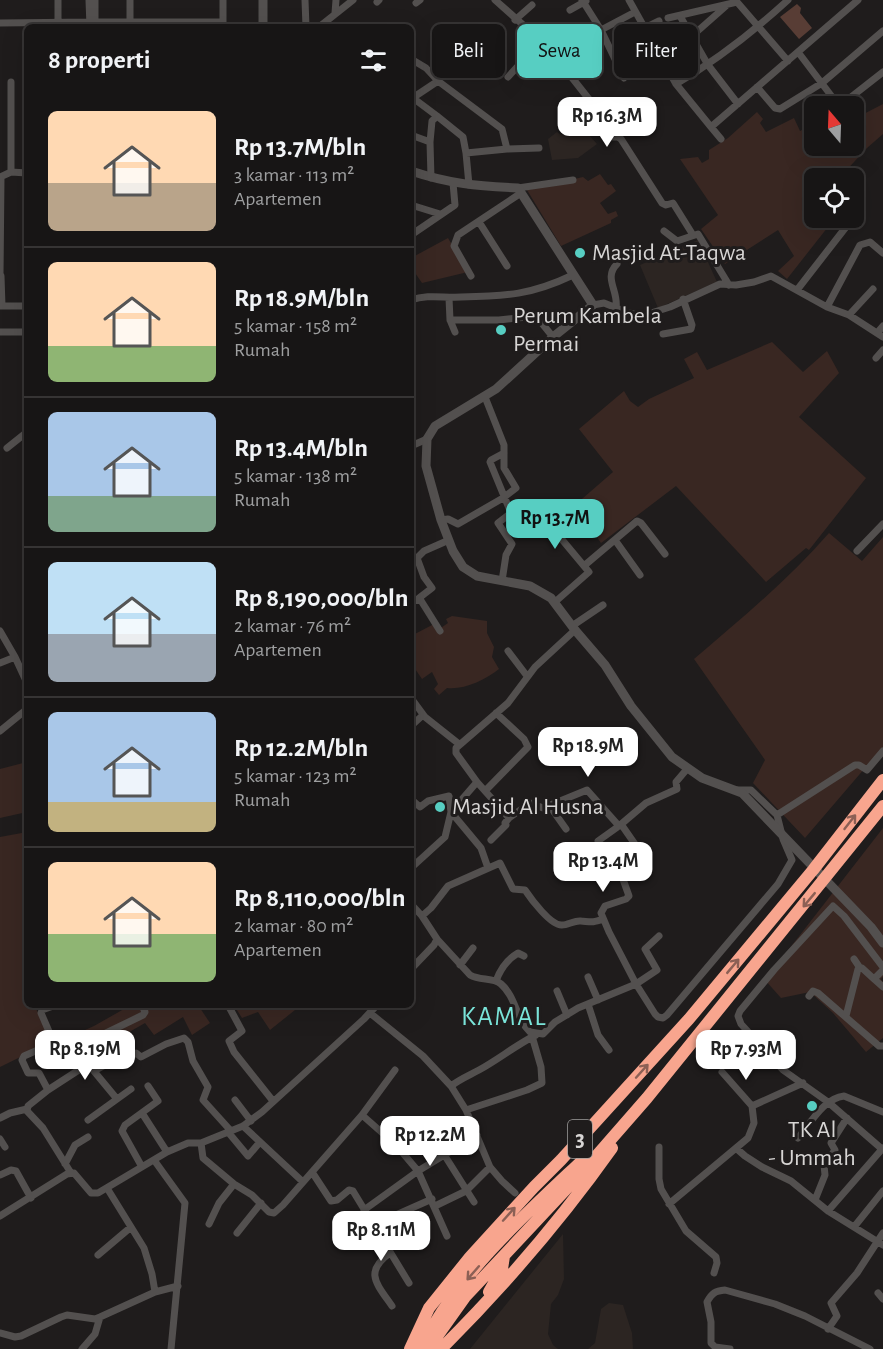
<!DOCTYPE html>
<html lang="id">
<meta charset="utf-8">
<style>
body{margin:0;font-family:"Alegreya Sans",sans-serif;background:#242222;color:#f1f3f6;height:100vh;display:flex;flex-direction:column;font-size:22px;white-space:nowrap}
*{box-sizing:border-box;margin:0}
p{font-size:20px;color:#9e9fa0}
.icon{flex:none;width:33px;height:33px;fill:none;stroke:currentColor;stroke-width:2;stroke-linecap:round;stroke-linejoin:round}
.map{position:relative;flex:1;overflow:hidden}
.sheet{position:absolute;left:24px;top:24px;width:390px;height:984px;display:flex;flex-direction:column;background:#171515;border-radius:9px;box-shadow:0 6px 24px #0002,0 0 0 2px #363434}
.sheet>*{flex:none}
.top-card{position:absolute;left:432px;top:24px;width:360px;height:54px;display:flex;gap:12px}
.needle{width:39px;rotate:341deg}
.controls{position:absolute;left:804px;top:96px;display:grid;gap:12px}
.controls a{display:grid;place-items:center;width:60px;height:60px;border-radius:9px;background:#171515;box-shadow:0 6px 24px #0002,0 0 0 2px #363434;font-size:30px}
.price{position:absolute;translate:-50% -51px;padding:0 14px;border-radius:12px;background:#fff;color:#222;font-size:20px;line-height:39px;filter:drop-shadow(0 2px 3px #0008)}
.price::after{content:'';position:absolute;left:50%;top:36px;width:18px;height:14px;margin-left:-9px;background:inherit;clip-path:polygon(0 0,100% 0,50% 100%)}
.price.on{background:#57cec2;color:#111}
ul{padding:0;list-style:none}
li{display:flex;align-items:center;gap:18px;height:150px;padding:0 24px}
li+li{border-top:2px solid #363434}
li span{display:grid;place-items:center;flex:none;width:168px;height:120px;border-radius:9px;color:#555}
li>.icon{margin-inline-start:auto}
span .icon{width:72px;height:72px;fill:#fffc;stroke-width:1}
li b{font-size:26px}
h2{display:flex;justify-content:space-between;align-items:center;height:72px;padding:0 24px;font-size:26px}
.chip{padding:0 21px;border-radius:9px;background:#171515;box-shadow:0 6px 24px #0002,0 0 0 2px #363434;font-size:21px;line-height:54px}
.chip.on{background:#57cec2;color:#111}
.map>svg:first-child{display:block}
</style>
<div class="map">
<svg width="883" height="1349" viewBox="0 0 883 1349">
<rect width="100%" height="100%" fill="#1f1c1c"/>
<path fill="#2c2522" d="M579 124 597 144 578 158 552 160 548 139 557 132 561 135Z
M698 240 717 282 658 308 640 265Z
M563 1234 564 1279 558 1295 551 1304 548 1334 553 1345 558 1349H470Z
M609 1303 623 1305 632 1333 633 1349H588L595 1343 601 1309Z"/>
<path fill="#392722" d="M883 104V134L867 148 841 176V178H814V218H835L787 279 778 271 794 256 778 230 725 264 701 229 718 215 680 159 698 157 702 163 709 159V150L728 138 757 112 763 119 760 123 766 132 794 118 800 131 814 124V146H854V119Z
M600 174 608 185 611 184 616 191 600 203 608 214 616 211 618 216 611 220V223L561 246 527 190 583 177 588 181Z
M448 238 468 272 422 283 411 267V258Z
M772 342 803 372 827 351 839 373 799 417 866 478 809 550 806 548 766 582 676 486 601 543 575 505 613 472 579 429 624 391 630 401 638 407 649 399 694 378 684 359 697 352 707 370Z
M829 533 862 561 883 537V747L805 838 753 783 765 760 694 659C741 619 789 579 829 533Z
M452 616 487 621V633L494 647 492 657 499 669C485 680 464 690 447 688L439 695 434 689 438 684 432 672 422 679 411 663V636L434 624 438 630 448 623 446 619Z
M27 762V812L0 818V769Z
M883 828V977L881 979 883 982V1038L866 1052 833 1013 810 992 781 998 765 980Z
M27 832V1005H34L53 1041 0 1067V837Z
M131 1005H198L210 1023 192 1035 183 1017 154 1035 145 1023 77 1062 72 1050 62 1053 58 1042 94 1026Z
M237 1005H300V1006L270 1030 258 1012 242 1018 235 1007Z"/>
<path fill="#583d35" d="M797 4 801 8 800 13 812 28 799 39 780 17Z"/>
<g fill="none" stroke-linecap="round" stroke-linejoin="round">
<path stroke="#53504f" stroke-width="7" d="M89 0 90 27
M95 0V27
M130 0V22
M305 0 306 27
M495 0 547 46 592 103 612 137H618L621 139 662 203 666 205 673 203 693 235
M582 0 601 30 624 78
M629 0 676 84C717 60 753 32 788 0
M377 2 379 0
M416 3 420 0
M570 10 586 1
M335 13 336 0
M680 16 708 65 738 104
M668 18 737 2 788 61
M515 20 532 5
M58 22V0
M95 22H223
M0 23 90 22
M223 27V0
M319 27 353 0
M645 28 659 21
M601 30 635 12
M692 36 726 6
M798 52 836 102 846 101 883 72
M411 59 426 68 438 81 502 129 507 149 466 153 463 137 437 116 432 121 430 142 411 135
M617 62 652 42
M508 77 541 41
M11 82V172
M676 84 711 127 858 0
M757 87 775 108 780 109 822 83 883 31
M413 98 437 116
M411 99 438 81
M711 127 721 139
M430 142 431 178
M507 149 539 148
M466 153 469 185
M27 173V270
M0 177 11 172 27 173
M518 188 573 180
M411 205 440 214
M479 222 507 266
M664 231 677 241 698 234 729 285
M411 235 455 205 453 183
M0 276 1 177
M1 276 2 306
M471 276 454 246 458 235 521 193
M797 290 853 218
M449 298 450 320 455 332
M411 300C428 294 443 298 461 297 507 296 531 295 573 275
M593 305 604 303 629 313 637 315 648 314 670 307 720 284 736 285 754 282 771 276 827 307 849 315 883 337
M0 306H27
M827 307 860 245 870 242 883 253
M616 308C619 291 603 278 617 264
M849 315 873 289
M450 320H499L536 316 553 337
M0 332H27
M877 333 883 326
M663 334 691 329 692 325 683 299
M876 358 883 350
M411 446 427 439
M7 448 27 432
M544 518 589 572 555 602
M441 520 448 519 458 524 503 498 516 488 504 468V445L485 397
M615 540 640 575
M857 551 883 524
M585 565 637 521 641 523 665 554
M502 581 506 555 512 544 498 523 511 513 490 462 491 460 504 453
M419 598 432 588 424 577 417 558 424 551 449 540
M411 601 420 599 440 631
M572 626 603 605
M0 631 15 657 27 683
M508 651 527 676
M0 663 15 657
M411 698 425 717 459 744
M411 726 423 715
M0 731 27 709
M477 782 509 818 530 803 543 808 587 790 619 826 646 803 677 789 676 782 687 769
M486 790 528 747 524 739 496 713
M735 790H751L777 815 855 765H859L867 770 883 751
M411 799 420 807 428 801 449 796 451 812 481 848 488 868
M549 805 566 829
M621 824 646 860
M491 840 506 825 505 823 509 818
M610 866 616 865 619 868 629 896 626 899 605 906 601 913 609 932 636 984 657 970 645 949 659 936
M411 868 445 837 451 812 477 782 456 753V748L508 703 535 667 575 630
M584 870 610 866 598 841 619 826
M411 904 422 916 437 939 470 975C480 981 493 977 501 984 516 997 516 1019 530 1032L543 1034 555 1022 578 1008 636 984 655 1014 658 1017 663 1018 667 1015 778 884 792 860 783 839 777 815
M422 916 431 908 448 886 500 863 513 889 525 890C531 899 551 926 562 925 568 925 575 920 581 921 592 922 592 923 603 919
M854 959 860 968
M460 965 473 948
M411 969 434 945 437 939
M883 970 874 979 883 987
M588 977 598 1000
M496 981C500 970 508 959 518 953L524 956
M557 991 567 1015
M809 996 813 991 818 993 879 1046H883
M588 1004 598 1035 609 1050
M56 1005 42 1010 41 1013 54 1043 24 1056 22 1060 28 1073H39L48 1090 28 1106 27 1111 43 1128 71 1173
M228 1005 242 1031 229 1041 234 1052 273 1101
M370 1013 423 1056 451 1086C460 1079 470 1075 479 1070 499 1059 516 1045 536 1035
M846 1016 858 969 862 968 874 979
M55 1042 67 1039 74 1043 104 1034 143 1015 145 1012 142 1005
M94 1071 122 1056 125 1059 136 1053 141 1057 166 1044 184 1038 188 1042 193 1061 208 1087 203 1100 231 1131
M722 1072 752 1106
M451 1086 466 1110 490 1167 502 1181 515 1193
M48 1090 88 1064 117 1099
M235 1100 251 1121
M466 1110 527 1090 542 1083 541 1067 532 1036
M142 1113 167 1152
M362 1115 396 1145 418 1171 447 1236
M0 1118 10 1113 27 1109
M88 1120 131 1089
M243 1126 303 1182
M228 1132 248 1156 260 1142
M798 1138C810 1124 824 1098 844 1096L883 1112
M0 1139 5 1147
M201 1143 203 1158 234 1184 252 1195 269 1212 274 1213 283 1205 362 1115 395 1070
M659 1147V1179L661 1189 686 1231 716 1257 717 1263 714 1273
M737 1149 745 1156 762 1167 791 1181 828 1211 883 1245
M882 1149 828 1102 783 1070 741 1024 738 1016 740 1011 774 970 833 906 844 916 883 967
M445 1156 474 1202
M154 1160 185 1203 171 1349
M65 1164 75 1145 88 1137
M142 1167 122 1131 125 1125 158 1101 148 1086
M312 1172 331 1201 337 1200 349 1190 353 1191 409 1283
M0 1175 11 1170 16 1171 31 1198
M107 1188 144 1248 152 1274 155 1292
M815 1200 825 1175 824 1165 835 1150 831 1143 847 1118
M669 1204 748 1138 754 1123 752 1106 803 1083
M435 1206 466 1191 490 1167
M364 1210 418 1171 477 1135
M828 1211 883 1148
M0 1216 67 1174 74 1173 91 1193H98L167 1152 188 1143H201L243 1126 262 1112 364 1019 377 1005
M209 1224 219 1203 234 1184
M854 1227 883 1191
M375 1228 396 1215 432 1199
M237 1233 261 1203
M384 1244 410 1225
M390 1253C364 1272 376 1283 392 1306
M98 1255 131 1227
M878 1293 883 1299
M828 1329 837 1316 831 1303 857 1273 883 1233
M0 1333 15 1337 21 1336 61 1317 67 1315 95 1319 100 1317 155 1292 178 1286
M82 1349 95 1334 100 1317
M730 1349 715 1347 711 1343V1322L707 1302C712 1293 715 1291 725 1290L775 1304 805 1316 870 1349"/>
<path stroke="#53504f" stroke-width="9" d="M263 0V27
M411 171C450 184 477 186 518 188L593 305 553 337 496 389 435 426 427 439 426 466 441 520 453 551 463 567 477 576 530 586 551 598 575 630 605 665 631 706 672 757 702 778 742 793 871 927 883 943"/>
<path stroke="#f8a58e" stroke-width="12" d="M489 1292 502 1269 504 1256
M421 1348C458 1273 528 1212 587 1156
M410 1349 429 1308 470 1257 534 1187 561 1160 689 1019 813 870 883 780
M428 1349 465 1297 585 1169 647 1098 883 806
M441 1349C503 1287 561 1220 612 1148"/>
</g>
<defs><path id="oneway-shaft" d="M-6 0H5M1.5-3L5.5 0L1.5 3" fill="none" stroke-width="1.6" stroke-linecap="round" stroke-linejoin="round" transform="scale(1.5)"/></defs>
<g stroke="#8c6055">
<use href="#oneway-shaft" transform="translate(850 822) rotate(-52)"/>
<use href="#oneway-shaft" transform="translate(809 900) rotate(130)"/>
<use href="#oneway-shaft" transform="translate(733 966) rotate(-50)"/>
<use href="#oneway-shaft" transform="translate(642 1071) rotate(-48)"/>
<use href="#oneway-shaft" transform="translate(509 1214) rotate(-48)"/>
<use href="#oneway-shaft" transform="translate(473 1273) rotate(131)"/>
</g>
<g fill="#57cec2" stroke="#1f1c1c" stroke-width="2">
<circle cx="580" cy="253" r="6"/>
<circle cx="501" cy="330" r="6"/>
<circle cx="440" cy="807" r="6"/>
<circle cx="812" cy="1106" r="6"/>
</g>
<g text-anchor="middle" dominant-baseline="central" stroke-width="6" stroke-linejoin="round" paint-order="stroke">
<rect fill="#1f1c1c" stroke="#a09e9d" stroke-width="1.5" x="568" y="1120" width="24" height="38" rx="4.5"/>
<g font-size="22" font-weight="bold" fill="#d7d5d4">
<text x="580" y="1139">3</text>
</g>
<g font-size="24" fill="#d7d5d4" stroke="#1f1c1c" text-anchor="start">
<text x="592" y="253">Masjid At-Taqwa</text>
<text x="513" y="316">Perum Kambela<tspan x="513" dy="28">Permai</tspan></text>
<text x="452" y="807">Masjid Al Husna</text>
<text x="812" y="1130" text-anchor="middle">TK Al<tspan x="812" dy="28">- Ummah</tspan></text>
</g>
<g font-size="27" letter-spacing="1.5" fill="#7ae4d9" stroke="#1f1c1c">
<text x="504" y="1016">KAMAL</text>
</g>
</g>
</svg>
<div class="controls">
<a><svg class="needle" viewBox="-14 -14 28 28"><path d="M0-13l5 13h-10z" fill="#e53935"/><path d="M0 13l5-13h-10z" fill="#9e9fa0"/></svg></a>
<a><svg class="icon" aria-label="locate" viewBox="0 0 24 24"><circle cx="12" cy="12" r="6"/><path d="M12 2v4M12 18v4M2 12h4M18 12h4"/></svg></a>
</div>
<b class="price" style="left:607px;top:148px">Rp 16.3M</b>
<b class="price on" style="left:555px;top:550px">Rp 13.7M</b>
<b class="price" style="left:588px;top:778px">Rp 18.9M</b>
<b class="price" style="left:603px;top:893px">Rp 13.4M</b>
<b class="price" style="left:85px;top:1081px">Rp 8.19M</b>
<b class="price" style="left:746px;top:1081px">Rp 7.93M</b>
<b class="price" style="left:430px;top:1167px">Rp 12.2M</b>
<b class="price" style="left:381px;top:1262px">Rp 8.11M</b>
<div class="top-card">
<a class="chip">Beli</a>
<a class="chip on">Sewa</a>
<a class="chip">Filter</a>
</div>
<section class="sheet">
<h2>8 properti<svg class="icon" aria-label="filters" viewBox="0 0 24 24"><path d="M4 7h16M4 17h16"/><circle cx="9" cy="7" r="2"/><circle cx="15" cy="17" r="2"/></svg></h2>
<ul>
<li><span style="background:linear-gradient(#ffd9b3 60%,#b9a48a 0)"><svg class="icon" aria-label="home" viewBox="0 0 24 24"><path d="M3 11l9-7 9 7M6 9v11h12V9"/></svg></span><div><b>Rp 13.7M/bln</b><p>3 kamar · 113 m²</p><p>Apartemen</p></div></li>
<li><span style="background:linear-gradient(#ffd9b3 70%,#8fb573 0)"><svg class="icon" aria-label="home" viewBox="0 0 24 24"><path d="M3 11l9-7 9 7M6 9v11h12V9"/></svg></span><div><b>Rp 18.9M/bln</b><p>5 kamar · 158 m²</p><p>Rumah</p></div></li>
<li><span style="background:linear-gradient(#a9c7e8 70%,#7fa58c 0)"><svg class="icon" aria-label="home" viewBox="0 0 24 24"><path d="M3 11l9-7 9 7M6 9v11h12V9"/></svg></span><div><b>Rp 13.4M/bln</b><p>5 kamar · 138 m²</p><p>Rumah</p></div></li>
<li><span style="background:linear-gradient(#bfe0f5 60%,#9aa5b1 0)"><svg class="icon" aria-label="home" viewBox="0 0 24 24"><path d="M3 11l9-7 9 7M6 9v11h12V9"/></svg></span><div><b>Rp 8,190,000/bln</b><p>2 kamar · 76 m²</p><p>Apartemen</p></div></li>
<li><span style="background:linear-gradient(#a9c7e8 75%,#c2b280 0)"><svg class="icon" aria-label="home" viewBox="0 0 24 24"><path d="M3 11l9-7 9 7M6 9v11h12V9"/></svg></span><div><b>Rp 12.2M/bln</b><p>5 kamar · 123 m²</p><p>Rumah</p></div></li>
<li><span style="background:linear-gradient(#ffd9b3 60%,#8fb573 0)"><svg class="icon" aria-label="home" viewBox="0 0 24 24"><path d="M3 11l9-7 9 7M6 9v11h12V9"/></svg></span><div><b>Rp 8,110,000/bln</b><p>2 kamar · 80 m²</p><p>Apartemen</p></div></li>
</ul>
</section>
</div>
